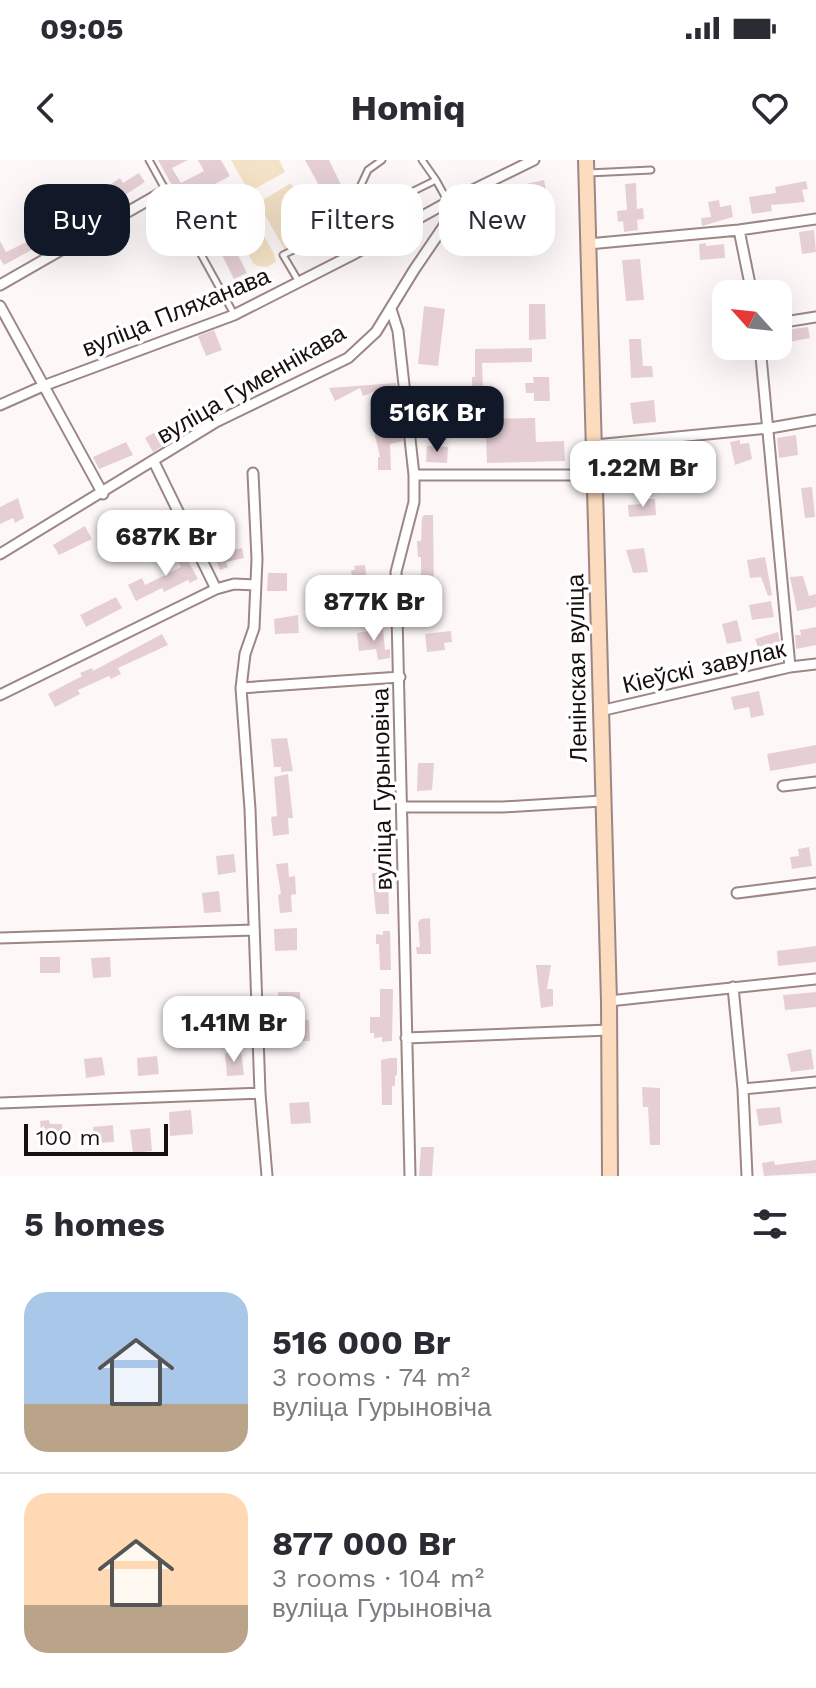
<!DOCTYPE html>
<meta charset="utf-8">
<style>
body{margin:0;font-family:"Work Sans",sans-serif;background:#f7f7f7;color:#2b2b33;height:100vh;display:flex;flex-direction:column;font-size:30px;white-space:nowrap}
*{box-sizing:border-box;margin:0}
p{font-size:26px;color:#7c7c81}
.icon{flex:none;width:44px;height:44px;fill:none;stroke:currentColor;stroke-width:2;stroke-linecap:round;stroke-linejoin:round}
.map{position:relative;height:1016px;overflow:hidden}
.side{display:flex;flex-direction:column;background:#fff;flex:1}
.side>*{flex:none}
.hud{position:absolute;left:24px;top:24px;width:768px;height:72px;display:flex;gap:16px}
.needle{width:52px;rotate:297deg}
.fabs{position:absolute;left:712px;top:120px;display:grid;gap:16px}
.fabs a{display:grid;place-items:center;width:80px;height:80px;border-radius:16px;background:#fff;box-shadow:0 8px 32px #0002;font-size:40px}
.scale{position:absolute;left:24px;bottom:20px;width:144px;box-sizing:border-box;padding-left:8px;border:4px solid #17100e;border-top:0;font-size:22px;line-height:28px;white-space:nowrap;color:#17100e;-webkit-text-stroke:6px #fff;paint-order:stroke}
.price{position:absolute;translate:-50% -68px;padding:0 18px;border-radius:16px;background:#fff;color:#222;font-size:26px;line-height:52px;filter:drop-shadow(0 2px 4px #0008)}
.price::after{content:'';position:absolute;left:50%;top:48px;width:24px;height:18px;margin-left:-12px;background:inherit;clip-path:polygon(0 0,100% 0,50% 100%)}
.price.current{background:#111827;color:#fff}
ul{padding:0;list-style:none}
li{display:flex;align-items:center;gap:24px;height:200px;padding:0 24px}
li+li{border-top:2px solid #e1e1e2}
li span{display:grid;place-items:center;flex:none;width:224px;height:160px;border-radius:24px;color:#555}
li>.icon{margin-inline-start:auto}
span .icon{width:96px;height:96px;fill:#fffc;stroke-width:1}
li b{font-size:34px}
h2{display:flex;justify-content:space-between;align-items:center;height:96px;padding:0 24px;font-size:34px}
.tag{padding:0 28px;border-radius:24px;background:#fff;box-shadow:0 8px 32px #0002;font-size:28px;line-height:72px}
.tag.current{background:#111827;color:#fff}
.status{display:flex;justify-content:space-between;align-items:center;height:56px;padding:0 40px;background:#fff;direction:ltr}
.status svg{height:22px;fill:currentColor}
header{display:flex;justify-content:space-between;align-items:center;height:104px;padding:0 24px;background:#fff;font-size:36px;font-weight:700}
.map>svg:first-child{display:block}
</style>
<div class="status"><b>09:05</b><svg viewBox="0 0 49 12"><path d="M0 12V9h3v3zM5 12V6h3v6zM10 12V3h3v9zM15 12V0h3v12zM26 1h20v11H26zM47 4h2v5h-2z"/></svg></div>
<header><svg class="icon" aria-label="back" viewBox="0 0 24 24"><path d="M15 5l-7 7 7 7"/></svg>Homiq<svg class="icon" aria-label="heart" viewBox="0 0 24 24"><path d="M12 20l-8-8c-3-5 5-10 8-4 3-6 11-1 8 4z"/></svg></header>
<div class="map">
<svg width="816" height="1016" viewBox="0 0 816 1016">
<rect width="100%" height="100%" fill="#fdf8f7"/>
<path fill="#f3e2c5" d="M231 0H279L285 12 249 32Z
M291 23 310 57 317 65 291 78 286 92 258 43Z
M246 47 249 48 274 94 276 102 267 107 257 106 253 103 235 66 238 54Z"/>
<path fill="#e5cfd4" d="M158 0H188L172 8 181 23 204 11 198 0H221L230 16 198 33 200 38 191 43 189 38 181 42Z
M305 0H329L350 43 323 59 315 44 326 38Z
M139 13 145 22 122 37 124 41 113 46 108 39 91 49 95 55 4 105 0 99V81L6 92 35 78 56 67 54 64 89 47 83 36 103 26 105 28 120 18 123 23Z
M544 20 547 35 525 40 522 25Z
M806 21 808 29 802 30 805 42 771 45 772 51 752 54 749 37 776 33 775 27Z
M636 23 637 49 643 48 644 59 637 60 638 70 624 72 623 61 618 62 617 51 627 50 625 24Z
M719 40 720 47 731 45 733 57 702 66 701 58 711 57 708 42Z
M225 69 247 113 234 119 214 79 219 77 217 73Z
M814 70 816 92 802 94 799 72Z
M706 83V86L724 84 725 98 700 100 699 84Z
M640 99 644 140 626 141 622 100Z
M529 144H545L546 179 529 180Z
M424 146 445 149 438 206 418 204Z
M808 167 810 178 778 184V171Z
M214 170 222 190 206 196 198 176Z
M629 179H641L643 206H652L653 217 631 218Z
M532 188V202L482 203 484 259 535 258 536 282 564 281 565 301 487 303 486 276 474 277 472 217H475V189Z
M533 217H549L550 241H534V233H526L525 223H534Z
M396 223 397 236 384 237 383 228 363 236 360 228 335 241 329 228Z
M654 240 656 262 633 264 630 243Z
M401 265 403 281 390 284 391 310H378V297H380L374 271Z
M164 267 171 281 153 292 145 278Z
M796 275 798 295 779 298 777 278Z
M740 280V284L749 283 752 299 735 305 730 282Z
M126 282 133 295 99 309 93 297Z
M427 286 448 287 447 303 426 302Z
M702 287 703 297 695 298 697 309 683 311 680 291Z
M637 295 640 318 622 319 620 296Z
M812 327 815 357 805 358 801 328Z
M18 338 24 358 15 363 13 358 0 364V347Z
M644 339H655L656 355 629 357 628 345 645 344Z
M425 355H433L434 431H417L416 417H421V397H418L417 381H421L422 357Z
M85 366 92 379 59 395 53 385Z
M179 384 198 419 190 423 188 420 164 432 162 428 136 441 128 425 142 418 145 425 181 407 171 388Z
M242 388 244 398 226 402 228 407 220 410 214 394Z
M644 388 648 412 633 413 626 390Z
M765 397 772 435 768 436 761 417 750 418 747 400Z
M365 405 368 429 354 431 351 410H355L354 406Z
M268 413H287V431H267Z
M803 416 809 436 816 434V447L797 451 790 417Z
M116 437 122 448 86 467 80 455Z
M771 441 774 457 752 460 749 445Z
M298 455 299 473 275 474 274 459Z
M737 460 742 481 727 484 722 464Z
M816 467V485L796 489 795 475H801L800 470Z
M383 469 385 490 390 489V498L378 500 376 489 359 491 357 473Z
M451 471 452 482 444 483 445 490 427 492 425 474Z
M778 472 781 487 760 493 755 479Z
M162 474 168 485 118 508 121 514 111 519 109 516 78 530 80 534 55 547 48 534 82 516 80 513 92 508 93 511Z
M759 531 764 555 751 558 749 547 734 550 731 537Z
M378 568H388V600H379Z
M287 578 293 611 281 612V607H274L271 579Z
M816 585V603L770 611 767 594Z
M418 603H434L432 630 417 631Z
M288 614 293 658H288L289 674 273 676 271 657 277 656 274 617Z
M809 687 812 706 792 709 790 697 799 696 798 689Z
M234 694 236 712 218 715 216 696Z
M288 703 289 717 295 716 296 734 291 735 292 752 280 753 278 735 281 734 276 704Z
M372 713H388L389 754H376Z
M219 731 221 752 204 753 202 733Z
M430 758 431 794H417L416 787H420L418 762 421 759Z
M297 768V790L275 791 274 769Z
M383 771H390L391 810H380L379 784H376V774L383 775Z
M816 786V802L778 806 777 791Z
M40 797H60V813H40Z
M110 797 111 817 93 818 91 798Z
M536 805H551L547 829H553V846L541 848Z
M380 829H393L392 881 382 882V877L374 878V873H370V857H380Z
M278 832H300L301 861 309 860 310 881H291L289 851 278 852Z
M816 832V847L785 850 783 835Z
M811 889 814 909 791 912 787 894Z
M241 891 244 915 227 916 225 893Z
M157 896 159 914 138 916 137 898Z
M102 897 105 915 86 918 84 899Z
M390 898H397V915L395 916V926H392V945H382L381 900Z
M642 927 660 928V985H650L648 947H643Z
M309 942 311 963 291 964 289 943Z
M780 947 782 963 759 966 756 949Z
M191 950 193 974 170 976 169 952Z
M49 960 50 964H62L63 978 42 980 40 961Z
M113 965 114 982 95 983 93 967Z
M150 968 152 991 133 993 130 970Z
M421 987H434L432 1016H419Z
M816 1000V1013L764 1016 762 1003 774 1001 775 1005Z"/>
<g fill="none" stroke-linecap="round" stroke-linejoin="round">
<defs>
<path id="lane" d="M149 0 234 154
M422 0 436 20
M588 13 651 10
M370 51 361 25 368 10 382 0
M296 117 283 95 436 20 448 42"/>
<path id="street" d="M739 70 752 134
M588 84 739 70 816 59
M0 125 166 30
M0 146 103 334
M391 149 398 171 414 315V342L396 412 410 1016
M778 163 816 157
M760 186 790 507
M0 245 43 226 234 155 352 95 448 42 534 0
M595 285 770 268 816 260
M154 302 216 429
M253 313 257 399 254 468 245 494 241 528 250 649 260 933 267 1016
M414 315H596
M0 394 216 262 348 198 376 172 414 110 467 32
M241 528 400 517
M0 535 216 429 234 424 256 425
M600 551 790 507 816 504
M783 626 816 622
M404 647H503L602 641
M737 733 816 723
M0 778 254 770
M733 827 743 929 747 1016
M609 841 816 819
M406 878 609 870
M743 929 816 922
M0 943 260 933"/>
<path id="secondary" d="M586 0 609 841 610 1016"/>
</defs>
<use href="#lane" stroke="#9c8784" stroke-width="9"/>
<use href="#street" stroke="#9c8784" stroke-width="13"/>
<use href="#secondary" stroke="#9c8784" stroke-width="18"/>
<use href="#lane" stroke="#fff" stroke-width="5"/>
<use href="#street" stroke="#fff" stroke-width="9"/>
<use href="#secondary" stroke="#fddbbe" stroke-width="14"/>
</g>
<g text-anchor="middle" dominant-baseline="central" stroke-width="7" stroke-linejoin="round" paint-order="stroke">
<g font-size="24" fill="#17100e" stroke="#fff">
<text transform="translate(176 152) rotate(-22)">вуліца Пляханава</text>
<text transform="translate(251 224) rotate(-30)">вуліца Гуменнікава</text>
<text transform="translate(704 507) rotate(-13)">Кіеўскі завулак</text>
<text transform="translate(577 508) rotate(-91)">Ленінская вуліца</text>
<text transform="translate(382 629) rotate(-91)">вуліца Гурыновіча</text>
</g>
</g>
</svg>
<div class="fabs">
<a><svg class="needle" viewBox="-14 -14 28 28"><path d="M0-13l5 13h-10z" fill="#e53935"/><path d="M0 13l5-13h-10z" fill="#7c7c81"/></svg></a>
</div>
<div class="scale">100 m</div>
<b class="price current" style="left:437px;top:294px">516K Br</b>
<b class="price" style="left:643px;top:349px">1.22M Br</b>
<b class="price" style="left:166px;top:418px">687K Br</b>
<b class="price" style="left:374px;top:483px">877K Br</b>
<b class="price" style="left:234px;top:904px">1.41M Br</b>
<div class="hud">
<a class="tag current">Buy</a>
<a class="tag">Rent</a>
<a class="tag">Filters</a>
<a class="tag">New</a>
</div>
</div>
<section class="side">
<h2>5 homes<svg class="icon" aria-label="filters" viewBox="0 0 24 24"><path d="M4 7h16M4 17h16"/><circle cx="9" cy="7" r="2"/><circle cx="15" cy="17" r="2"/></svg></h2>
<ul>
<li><span style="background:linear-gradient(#a9c7e8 70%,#b9a48a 0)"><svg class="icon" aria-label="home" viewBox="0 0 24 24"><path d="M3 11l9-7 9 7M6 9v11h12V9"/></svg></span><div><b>516 000 Br</b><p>3 rooms · 74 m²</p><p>вуліца Гурыновіча</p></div></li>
<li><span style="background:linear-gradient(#ffd9b3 70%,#b9a48a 0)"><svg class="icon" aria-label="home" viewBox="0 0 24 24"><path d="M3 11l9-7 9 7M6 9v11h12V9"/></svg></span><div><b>877 000 Br</b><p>3 rooms · 104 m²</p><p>вуліца Гурыновіча</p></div></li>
</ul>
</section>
